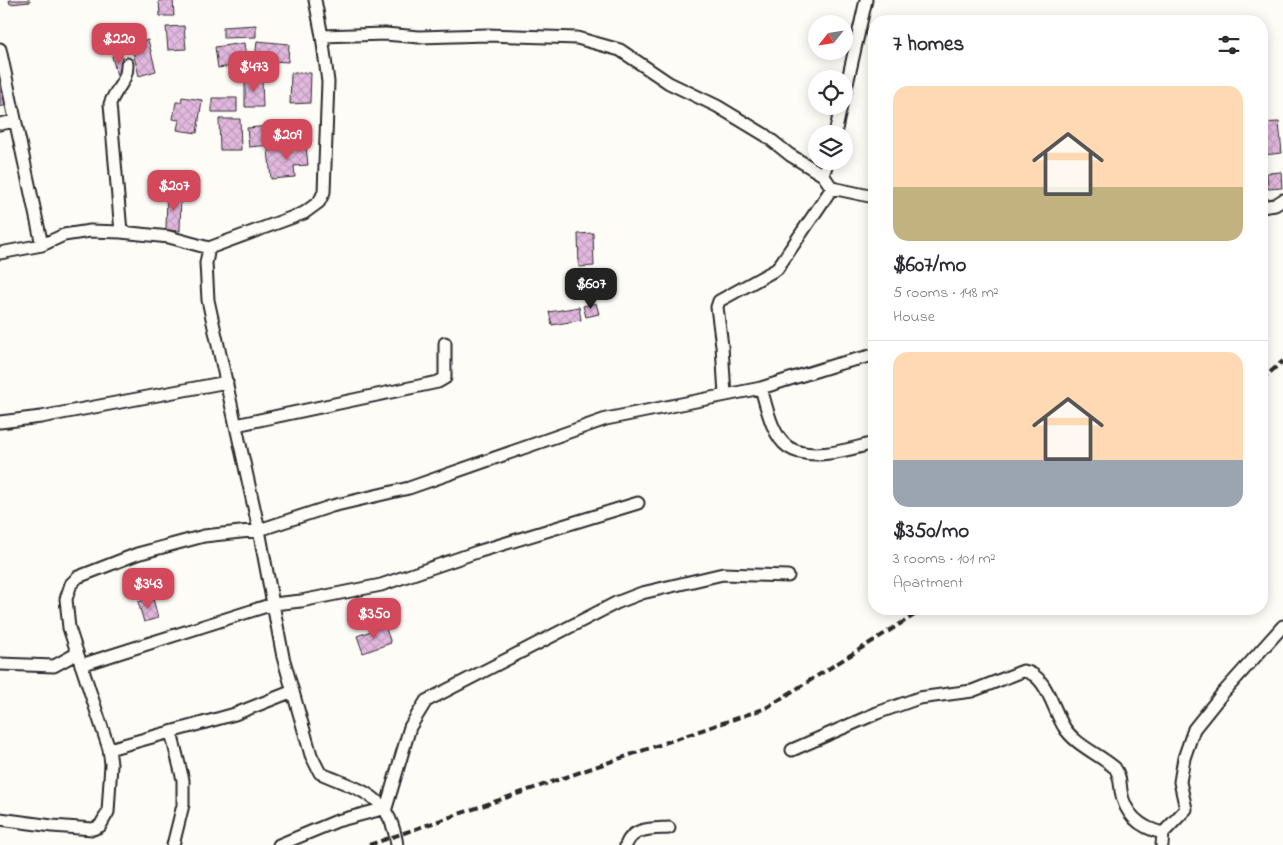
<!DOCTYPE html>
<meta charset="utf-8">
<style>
body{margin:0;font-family:"Indie Flower",sans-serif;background:#f2f2f3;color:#2b2b33;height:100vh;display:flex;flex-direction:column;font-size:19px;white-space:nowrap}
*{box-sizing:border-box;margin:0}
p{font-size:16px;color:#7c7c81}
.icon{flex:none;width:28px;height:28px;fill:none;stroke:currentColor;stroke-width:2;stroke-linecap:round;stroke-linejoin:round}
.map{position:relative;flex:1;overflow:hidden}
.side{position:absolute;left:868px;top:15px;width:400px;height:600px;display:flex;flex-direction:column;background:#fff;border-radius:20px;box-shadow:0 2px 12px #0003}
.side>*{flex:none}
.needle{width:32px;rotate:240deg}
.tools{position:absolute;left:808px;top:15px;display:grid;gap:10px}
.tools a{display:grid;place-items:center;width:45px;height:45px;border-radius:50%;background:#fff;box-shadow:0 2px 12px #0003;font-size:25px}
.price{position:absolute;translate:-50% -42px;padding:0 11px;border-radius:10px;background:#d1495b;color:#fff;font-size:16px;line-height:32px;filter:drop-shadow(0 1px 2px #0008)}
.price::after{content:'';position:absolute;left:50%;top:30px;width:15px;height:11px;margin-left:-8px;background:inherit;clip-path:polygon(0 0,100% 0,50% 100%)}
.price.selected{background:#222;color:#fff}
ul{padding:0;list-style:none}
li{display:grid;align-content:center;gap:10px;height:265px;padding:0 25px}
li+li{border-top:1px solid #e1e1e2}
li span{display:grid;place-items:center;height:155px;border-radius:15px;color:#555}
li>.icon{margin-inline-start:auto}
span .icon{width:90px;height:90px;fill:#fffc;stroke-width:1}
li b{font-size:21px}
h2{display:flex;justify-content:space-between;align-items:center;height:60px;padding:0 25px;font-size:21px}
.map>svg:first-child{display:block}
</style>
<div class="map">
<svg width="1283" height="845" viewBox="0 0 1283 845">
<defs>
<pattern id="building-cross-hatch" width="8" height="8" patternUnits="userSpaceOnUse" patternTransform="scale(1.25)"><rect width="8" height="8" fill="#e2b8de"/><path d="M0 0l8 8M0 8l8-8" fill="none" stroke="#c29ebf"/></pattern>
</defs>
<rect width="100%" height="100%" fill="#fdfcf7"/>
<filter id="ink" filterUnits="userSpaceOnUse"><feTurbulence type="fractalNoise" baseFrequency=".02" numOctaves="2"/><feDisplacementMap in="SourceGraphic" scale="10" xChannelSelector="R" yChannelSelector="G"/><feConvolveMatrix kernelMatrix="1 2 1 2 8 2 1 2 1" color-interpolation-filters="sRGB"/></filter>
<g filter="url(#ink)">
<path fill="url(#building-cross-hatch)" stroke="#2b2b2b" d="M9 0H30V2L10 4Z
M159 0H173L174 16H160Z
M256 25V37L223 38V27Z
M184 26 186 49 168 50 166 27Z
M148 40 156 71 139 76 131 44Z
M257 41 289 44 288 62 255 60Z
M244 43 247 64 218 68 215 47Z
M121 54 126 74 117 76 112 56Z
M291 73H311L310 103 290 104Z
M2 76 10 104 0 107V77Z
M245 78H262L263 107H245Z
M182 97 202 100 197 133 177 130 179 120 173 119 176 102H181Z
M212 98H237V112H212Z
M219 119H240L241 150H220Z
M1279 122 1282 153 1263 155 1261 123Z
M270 126 272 145 249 147 247 128Z
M306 146 308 165 294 166 295 177 271 179 268 150Z
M1261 161 1265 191 1261 192Z
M1281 172 1282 188 1268 189 1267 173Z
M167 193H181L180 231 166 230Z
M593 233 594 266 579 267 578 234Z
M596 303 599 314 586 317 583 306Z
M579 307 581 320 552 325 549 312Z
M153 598 158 618 144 622 138 602Z
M385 626 391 643 363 653 357 636Z"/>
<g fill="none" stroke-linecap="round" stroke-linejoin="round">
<defs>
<path id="minor" d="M322 36 385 34 419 37 487 35 577 38 620 50 669 83 717 106 765 135 790 155 823 175 832 188 777 269 719 301 717 307 722 346 725 395
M0 49 42 245
M844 97 866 0
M0 124 15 121
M835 134 841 106
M823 175 828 161
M832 188 874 197
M1261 207 1275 205 1283 200
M121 232 110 104C115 89 128 81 127 64
M209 248 206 263 208 300 259 530 283 657 311 755 320 773C361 791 390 794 397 845
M0 253 42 245 64 235 90 231 121 232 169 237 209 248 304 213 319 202 324 192 328 82 322 36 315 0
M761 388C766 405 772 436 788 447 810 462 850 449 874 443
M0 422 41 417 227 382
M236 425 438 382 445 378V343
M0 664 54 666 76 654
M81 665 273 604 301 601 381 585 477 552 638 503
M171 732 183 780V805L173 845
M109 749 235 714 293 691
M792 750 877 713 919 698 972 691 1023 671C1046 673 1053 710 1064 727 1075 745 1099 754 1115 768 1120 775 1120 782 1121 791 1125 815 1141 828 1163 833
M0 819 52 826 93 829 100 826 108 812 111 764 109 749 69 628 66 599 71 584 78 577 137 554 204 536 259 530 332 506 409 488 606 419 761 388 838 364 874 355
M279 845 337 821 386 808 410 727 426 701 616 603 642 593 723 574 788 576
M626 845C633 827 652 829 669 828
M1162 845 1163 833 1186 809 1180 782 1184 758 1194 729 1222 694 1283 626"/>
</defs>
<use href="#minor" stroke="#2b2b2b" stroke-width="15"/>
<use href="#minor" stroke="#fdfcf7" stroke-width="11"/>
<path stroke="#2b2b2b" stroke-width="4" stroke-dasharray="8 4" stroke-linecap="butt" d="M1261 380 1283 361
M369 845 766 708 924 609"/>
</g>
</g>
</svg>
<div class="tools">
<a><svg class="needle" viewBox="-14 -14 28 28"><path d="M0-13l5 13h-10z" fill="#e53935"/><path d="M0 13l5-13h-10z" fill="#7c7c81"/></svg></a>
<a><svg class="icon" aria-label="locate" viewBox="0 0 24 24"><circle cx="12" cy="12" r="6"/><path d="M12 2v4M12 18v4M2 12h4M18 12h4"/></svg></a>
<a><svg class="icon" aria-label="layers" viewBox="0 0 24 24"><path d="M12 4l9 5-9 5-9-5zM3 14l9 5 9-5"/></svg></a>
</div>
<b class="price" style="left:119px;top:65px">$220</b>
<b class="price" style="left:254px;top:93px">$473</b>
<b class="price" style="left:287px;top:161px">$209</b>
<b class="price" style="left:174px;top:212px">$207</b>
<b class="price selected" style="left:591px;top:310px">$607</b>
<b class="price" style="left:148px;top:610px">$343</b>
<b class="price" style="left:374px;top:640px">$350</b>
<section class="side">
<h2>7 homes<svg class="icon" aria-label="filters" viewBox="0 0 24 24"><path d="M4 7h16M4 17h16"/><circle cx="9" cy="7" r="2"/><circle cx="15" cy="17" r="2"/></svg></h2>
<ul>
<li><span style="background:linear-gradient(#ffd9b3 65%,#c2b280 0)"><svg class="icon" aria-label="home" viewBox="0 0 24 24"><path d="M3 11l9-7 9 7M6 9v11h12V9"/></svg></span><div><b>$607/mo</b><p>5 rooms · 148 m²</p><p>House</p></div></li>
<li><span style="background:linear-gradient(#ffd9b3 70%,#9aa5b1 0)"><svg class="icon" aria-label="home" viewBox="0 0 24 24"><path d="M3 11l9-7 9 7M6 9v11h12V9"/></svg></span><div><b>$350/mo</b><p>3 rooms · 101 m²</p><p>Apartment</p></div></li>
</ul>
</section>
</div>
